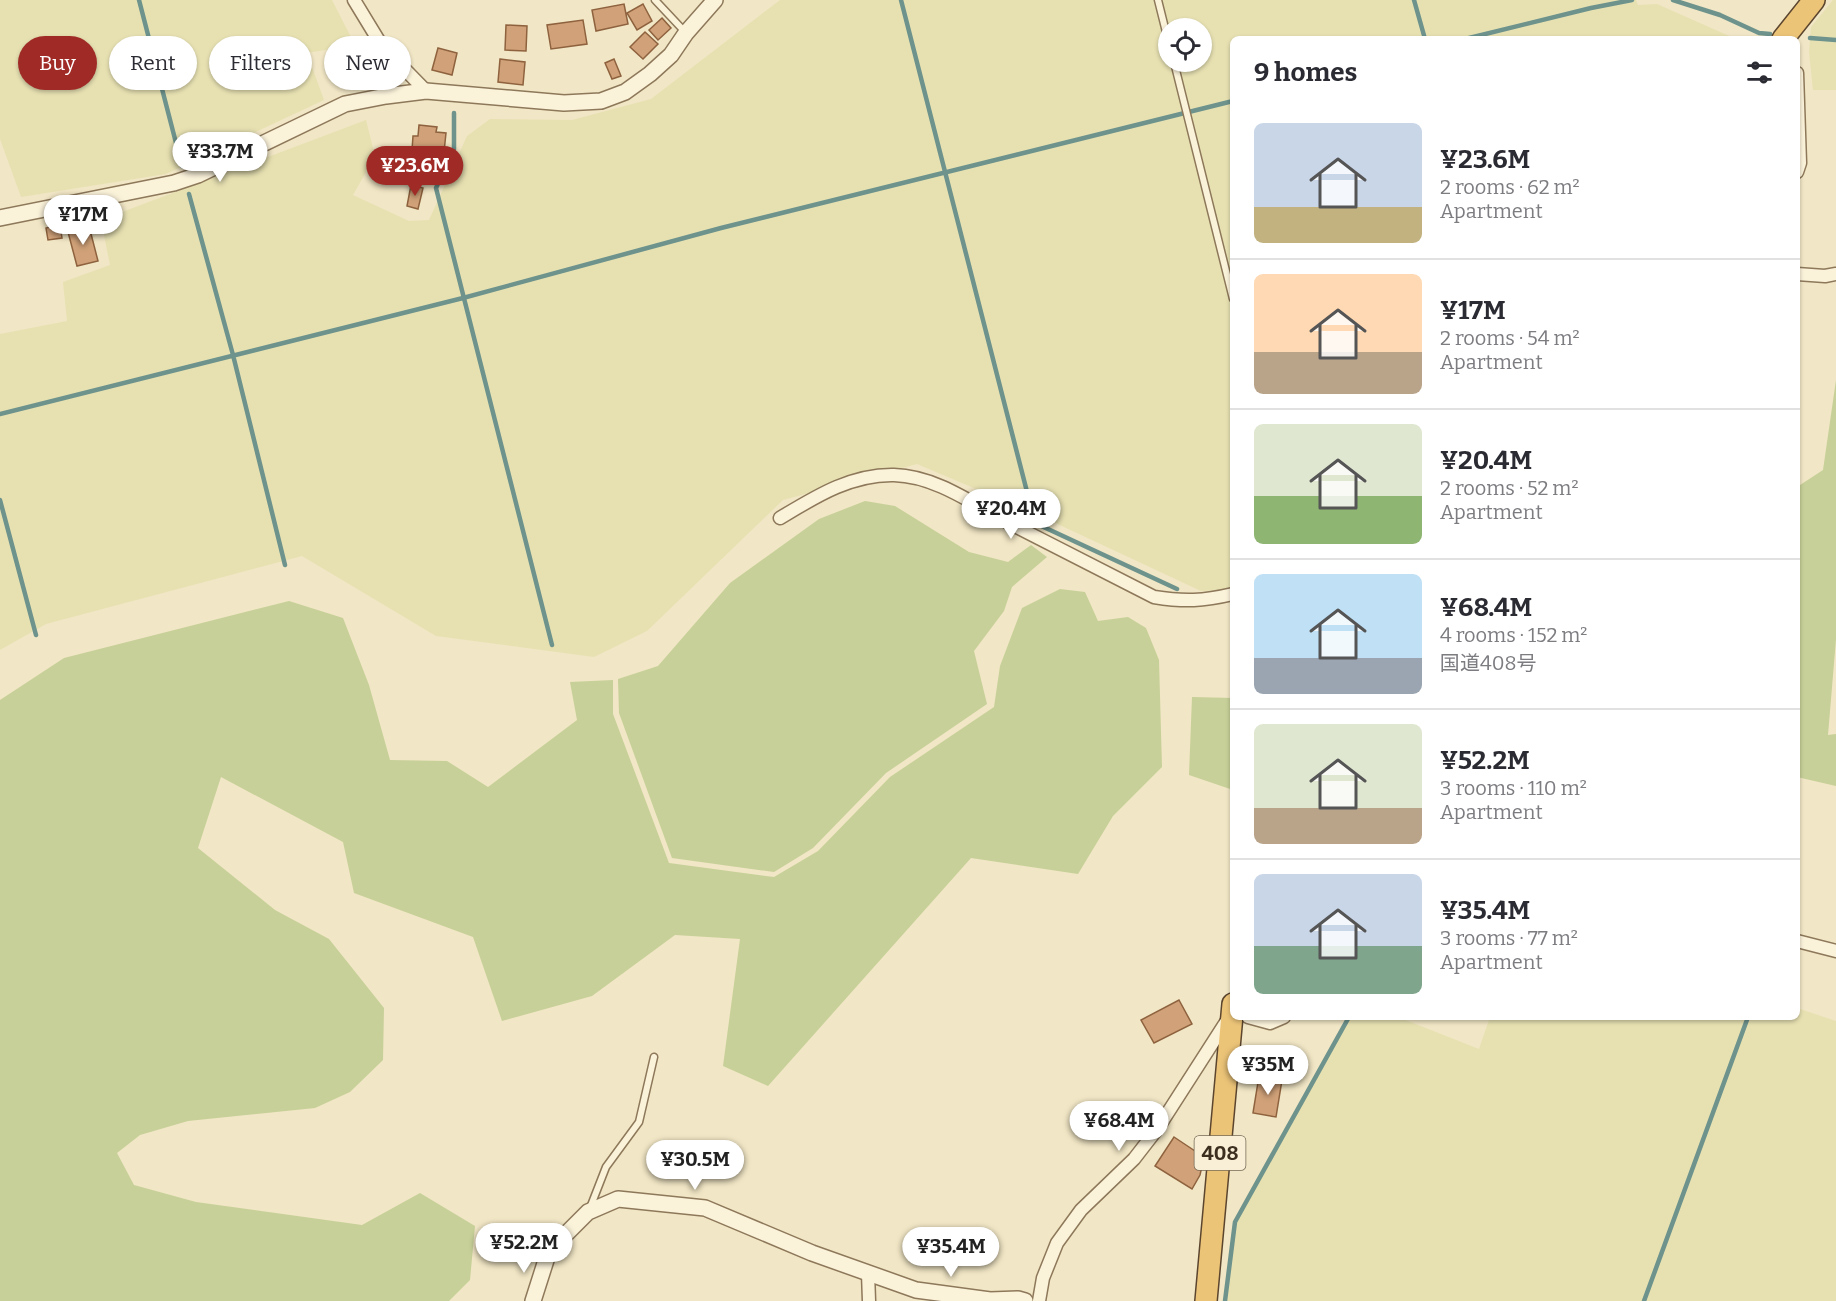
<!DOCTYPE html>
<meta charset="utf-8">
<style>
body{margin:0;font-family:Bitter,"Noto Sans JP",serif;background:#f2f2f3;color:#2b2b33;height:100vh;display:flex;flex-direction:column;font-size:22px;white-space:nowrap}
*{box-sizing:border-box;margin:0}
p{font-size:20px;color:#7c7c81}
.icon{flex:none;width:33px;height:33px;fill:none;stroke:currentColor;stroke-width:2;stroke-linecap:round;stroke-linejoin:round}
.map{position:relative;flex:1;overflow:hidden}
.sheet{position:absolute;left:1230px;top:36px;width:570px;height:984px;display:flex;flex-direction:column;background:#fff;border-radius:9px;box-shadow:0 2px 4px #0004}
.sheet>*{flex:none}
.hud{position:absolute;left:18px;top:36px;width:570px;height:54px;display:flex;gap:12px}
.controls{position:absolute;left:1158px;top:18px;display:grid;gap:12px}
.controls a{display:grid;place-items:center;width:54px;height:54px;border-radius:50%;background:#fff;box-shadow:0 2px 4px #0004;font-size:30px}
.price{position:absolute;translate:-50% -51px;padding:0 14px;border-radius:21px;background:#fff;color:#222;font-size:20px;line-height:39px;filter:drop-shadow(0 2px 3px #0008)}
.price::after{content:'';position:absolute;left:50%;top:36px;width:18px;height:14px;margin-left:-9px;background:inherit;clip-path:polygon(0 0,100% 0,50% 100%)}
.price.current{background:#a02b26;color:#fff}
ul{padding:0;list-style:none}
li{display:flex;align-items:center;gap:18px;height:150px;padding:0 24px}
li+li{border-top:2px solid #e1e1e2}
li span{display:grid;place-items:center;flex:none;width:168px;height:120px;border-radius:9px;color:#555}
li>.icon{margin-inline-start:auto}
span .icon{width:72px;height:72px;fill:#fffc;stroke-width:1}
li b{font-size:26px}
h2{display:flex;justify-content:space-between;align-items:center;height:72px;padding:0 24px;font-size:26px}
.tag{padding:0 21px;border-radius:27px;background:#fff;box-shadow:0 2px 4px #0004;font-size:21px;line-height:54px}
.tag.current{background:#a02b26;color:#fff}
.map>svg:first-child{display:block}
</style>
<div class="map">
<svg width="1836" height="1301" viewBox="0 0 1836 1301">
<rect width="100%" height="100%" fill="#f1e6c5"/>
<path fill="#e7e1b2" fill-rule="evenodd" d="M0 0H332L355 45 307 53 324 100 166 174 21 197 0 139Z
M780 0H1636L1638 5 1657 4 1736 39H1233V590L1201 591 1049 520 917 464 783 500 647 631 594 657 436 636 302 556 46 624 0 650V334L67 321 63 282 110 265 101 220 366 120 375 156 353 195 409 221 429 220 467 136 490 119 572 120 651 99ZM1168 28H1202V62H1168Z
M1833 0H1836V90H1813L1809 52 1811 27Z
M1797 1008 1836 1021V1301H1227L1234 1226 1349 1017H1398L1479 1049 1490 1017H1797Z"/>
<path fill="#c7d098" d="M1836 380V639L1828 735 1836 734V786L1797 777V487L1823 470Z
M865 501 895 506 969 552 1008 562 1031 545 1047 557 1012 587 1004 611 974 651 987 704 886 773 813 848 774 872 672 858 619 713 618 679 658 666 730 583 819 519Z
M1060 589 1085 592 1098 621 1128 617 1146 628 1159 660 1162 767 1113 816 1078 874 971 858 768 1086 723 1066 740 939 675 935 592 996 502 1021 473 937 354 893 343 842 221 777 198 848 275 910 329 939 384 1008 383 1060 350 1092 315 1108 188 1121 140 1135 117 1153 134 1185 196 1202 362 1225 420 1193 475 1226 470 1280 449 1301H0V700L64 658 289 601 343 618 369 685 390 760 447 761 488 787 577 720 570 682 613 680V714L669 863 774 877 818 851 890 777 994 707 1000 666 1022 608Z
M1192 697 1233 698V790L1189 775Z"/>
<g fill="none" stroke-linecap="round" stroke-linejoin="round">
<path stroke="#6d938c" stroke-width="4.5" d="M139 0 182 166
M901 0 1035 523 1177 589
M1414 0 1425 39
M1673 0 1720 15 1759 33 1770 34
M1810 38 1836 40
M1465 39 1591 8 1632 0
M454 113V149L436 188 552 645
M189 194 233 355 285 565
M0 414 463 298 721 228 1233 101
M0 500 36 635
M1225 1301 1235 1222 1349 1017
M1644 1301 1748 1017"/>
</g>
<path fill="#d1a279" stroke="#8e623e" stroke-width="1.5" d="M624 4 628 24 596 31 592 10Z
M643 4 652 21 637 30 627 13Z
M662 18 671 28 658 40 649 30Z
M583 20 587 44 551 49 547 25Z
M506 25 527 26 526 51 505 50Z
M645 32 658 44 643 59 630 47Z
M438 48 457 53 452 75 432 70Z
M500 59 525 62 523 85 498 82Z
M614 59 621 76 612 79 605 63Z
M419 125 437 127 436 132 446 133 444 152 412 150 413 136H418Z
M430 156 442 161 437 173 426 168Z
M411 185 423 188 418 209 407 206Z
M60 225 62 238 48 240 46 228Z
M89 226 98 261 77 266 68 232Z
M1179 1000 1192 1024 1154 1043 1141 1020Z
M1259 1076 1282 1080 1276 1117 1253 1113Z
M1174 1137 1204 1157 1200 1175 1192 1189 1155 1166Z"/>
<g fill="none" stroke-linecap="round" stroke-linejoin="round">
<defs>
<path id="service" d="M655 0 686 33
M1158 0 1168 40
M1174 62 1233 299
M590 1208 606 1167 639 1122 654 1057"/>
<path id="minor" d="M354 0 382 46 426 91
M1797 73 1800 163 1797 172
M1797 274 1825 276 1836 274
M780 518C815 497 851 474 894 475 935 476 972 503 1007 522 1056 547 1105 572 1154 597 1185 602 1203 601 1233 594
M1797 941 1836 951
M1248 1017 1270 1023 1284 1017
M868 1273 869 1301
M1039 1301 1043 1278 1057 1243 1081 1210 1134 1159 1158 1128 1228 1019"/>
<path id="tertiary" d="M0 218 174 183 198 175 345 104 386 96 426 91 564 103 601 101 625 92 650 74 671 55 686 33 715 0
M533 1301 547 1257 555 1242 565 1235 588 1212 618 1199 705 1208 812 1253 916 1290 990 1300 1018 1299 1025 1301"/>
<path id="trunk" d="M1783 39 1814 0
M1206 1301 1233 1004"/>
</defs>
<use href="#service" stroke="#8d785a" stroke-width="9"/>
<use href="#minor" stroke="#8d785a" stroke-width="15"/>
<use href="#tertiary" stroke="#8d785a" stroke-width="18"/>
<use href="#trunk" stroke="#5b452e" stroke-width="24"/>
<use href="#service" stroke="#fbf2da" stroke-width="6"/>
<use href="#minor" stroke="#fbf2da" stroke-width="12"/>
<use href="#tertiary" stroke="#fbf2da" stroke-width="15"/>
<use href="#trunk" stroke="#ecc478" stroke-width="21"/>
</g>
<g text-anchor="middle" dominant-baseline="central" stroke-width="4.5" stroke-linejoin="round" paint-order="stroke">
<rect fill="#f8efd6" stroke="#756956" stroke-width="1.5" x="1194.5" y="1136" width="51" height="34" rx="4.5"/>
<g font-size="20" font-weight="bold" fill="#3d2f1f">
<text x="1220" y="1153">408</text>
</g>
</g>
</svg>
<div class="controls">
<a><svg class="icon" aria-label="locate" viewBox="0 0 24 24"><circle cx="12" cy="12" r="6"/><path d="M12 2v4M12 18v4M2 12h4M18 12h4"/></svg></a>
</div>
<b class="price" style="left:220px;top:183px">¥33.7M</b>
<b class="price current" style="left:415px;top:197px">¥23.6M</b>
<b class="price" style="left:83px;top:246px">¥17M</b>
<b class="price" style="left:1011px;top:540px">¥20.4M</b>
<b class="price" style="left:1268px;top:1096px">¥35M</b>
<b class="price" style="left:1119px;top:1152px">¥68.4M</b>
<b class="price" style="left:695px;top:1191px">¥30.5M</b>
<b class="price" style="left:524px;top:1274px">¥52.2M</b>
<b class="price" style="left:951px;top:1278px">¥35.4M</b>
<div class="hud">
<a class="tag current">Buy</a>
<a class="tag">Rent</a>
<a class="tag">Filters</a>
<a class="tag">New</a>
</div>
<section class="sheet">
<h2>9 homes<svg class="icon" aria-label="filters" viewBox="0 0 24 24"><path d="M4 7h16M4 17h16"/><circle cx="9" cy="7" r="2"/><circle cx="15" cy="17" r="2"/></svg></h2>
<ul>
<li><span style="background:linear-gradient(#c9d6e8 70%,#c2b280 0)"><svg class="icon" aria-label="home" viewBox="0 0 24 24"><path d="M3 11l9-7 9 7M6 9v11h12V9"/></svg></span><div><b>¥23.6M</b><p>2 rooms · 62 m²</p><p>Apartment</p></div></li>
<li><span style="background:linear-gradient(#ffd9b3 65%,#b9a48a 0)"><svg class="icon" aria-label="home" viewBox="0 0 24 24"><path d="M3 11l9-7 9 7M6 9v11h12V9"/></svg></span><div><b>¥17M</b><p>2 rooms · 54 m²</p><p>Apartment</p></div></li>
<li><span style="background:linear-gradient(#dfe7d0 60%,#8fb573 0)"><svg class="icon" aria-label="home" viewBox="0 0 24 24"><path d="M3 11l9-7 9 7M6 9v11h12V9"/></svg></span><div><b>¥20.4M</b><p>2 rooms · 52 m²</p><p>Apartment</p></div></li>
<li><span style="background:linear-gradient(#bfe0f5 70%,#9aa5b1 0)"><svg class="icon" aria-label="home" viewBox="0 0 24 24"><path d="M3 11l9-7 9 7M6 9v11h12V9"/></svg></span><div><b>¥68.4M</b><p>4 rooms · 152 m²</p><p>国道408号</p></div></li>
<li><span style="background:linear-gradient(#dfe7d0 70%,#b9a48a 0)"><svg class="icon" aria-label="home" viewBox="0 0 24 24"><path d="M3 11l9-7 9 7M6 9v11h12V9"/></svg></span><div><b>¥52.2M</b><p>3 rooms · 110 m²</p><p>Apartment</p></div></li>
<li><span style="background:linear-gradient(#c9d6e8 60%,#7fa58c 0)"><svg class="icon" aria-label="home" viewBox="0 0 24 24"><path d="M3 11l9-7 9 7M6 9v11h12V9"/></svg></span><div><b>¥35.4M</b><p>3 rooms · 77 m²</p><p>Apartment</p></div></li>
</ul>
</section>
</div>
